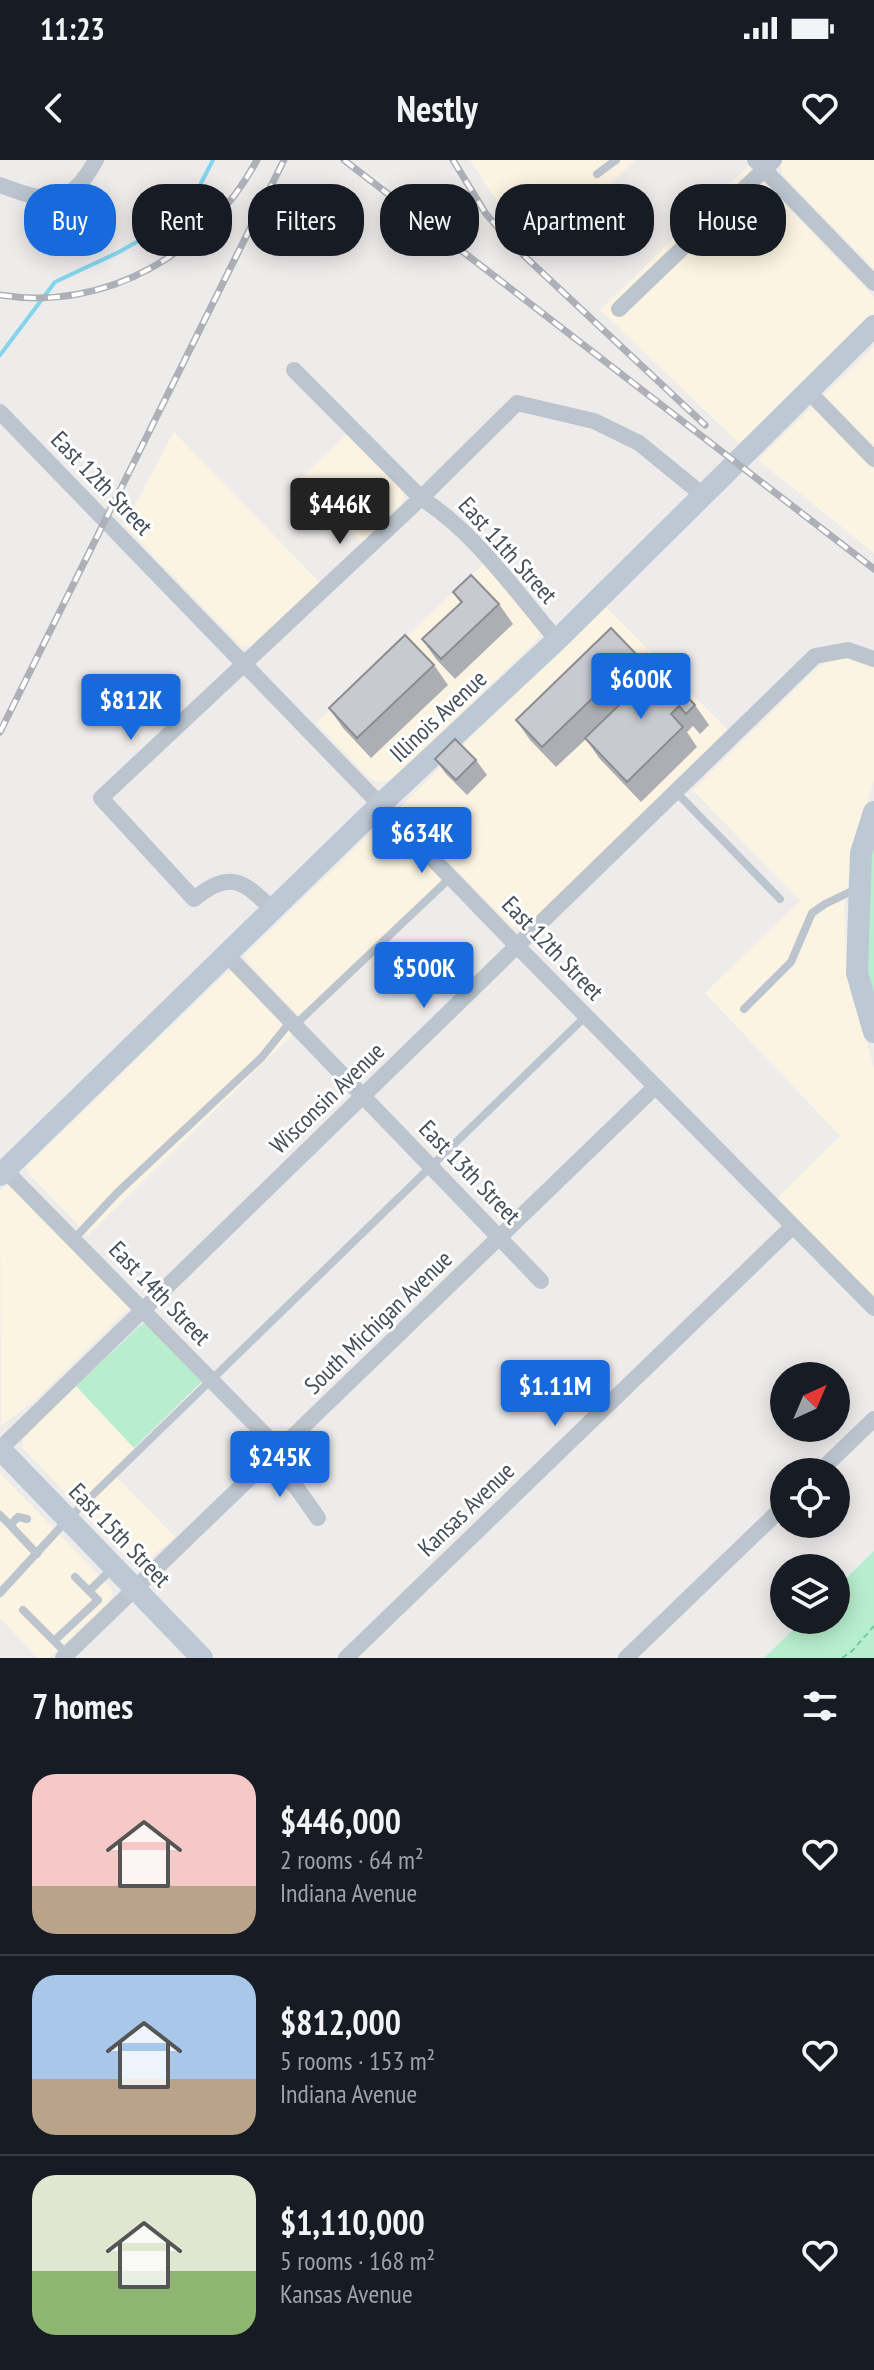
<!DOCTYPE html>
<meta charset="utf-8">
<style>
body{margin:0;font-family:"PT Sans Narrow",sans-serif;background:#20242c;color:#f1f3f6;height:100vh;display:flex;flex-direction:column;font-size:30px;white-space:nowrap}
*{box-sizing:border-box;margin:0}
p{font-size:26px;color:#9ea1a6}
.icon{flex:none;width:44px;height:44px;fill:none;stroke:currentColor;stroke-width:2;stroke-linecap:round;stroke-linejoin:round}
.map{position:relative;height:1498px;overflow:hidden}
.drawer{display:flex;flex-direction:column;background:#171b24;flex:1}
.drawer>*{flex:none}
.hud{position:absolute;left:24px;top:24px;width:826px;height:72px;display:flex;gap:16px}
.needle{width:52px;rotate:44deg}
.tools{position:absolute;left:770px;top:1202px;display:grid;gap:16px}
.tools a{display:grid;place-items:center;width:80px;height:80px;border-radius:50%;background:#171b24;box-shadow:0 4px 20px #0003;font-size:40px}
.price{position:absolute;translate:-50% -68px;padding:0 18px;border-radius:8px;background:#176adc;color:#fff;font-size:26px;line-height:52px;filter:drop-shadow(0 2px 4px #0008)}
.price::after{content:'';position:absolute;left:50%;top:48px;width:24px;height:18px;margin-left:-12px;background:inherit;clip-path:polygon(0 0,100% 0,50% 100%)}
.price.on{background:#222;color:#fff}
ul{padding:0;list-style:none}
li{display:flex;align-items:center;gap:24px;height:200px;padding:0 32px}
li+li{border-top:2px solid #363941}
li span{display:grid;place-items:center;flex:none;width:224px;height:160px;border-radius:24px;color:#555}
li>.icon{margin-inline-start:auto}
span .icon{width:96px;height:96px;fill:#fffc;stroke-width:1}
li b{font-size:34px}
h2{display:flex;justify-content:space-between;align-items:center;height:96px;padding:0 32px;font-size:34px}
.pill{padding:0 28px;border-radius:32px;background:#171b24;box-shadow:0 4px 20px #0003;font-size:28px;line-height:72px}
.pill.on{background:#176adc;color:#fff}
.status{display:flex;justify-content:space-between;align-items:center;height:56px;padding:0 40px;background:#171b24;direction:ltr}
.status svg{height:22px;fill:currentColor}
header{display:flex;justify-content:space-between;align-items:center;height:104px;padding:0 32px;background:#171b24;font-size:36px;font-weight:600}
.map>svg:first-child{display:block}
</style>
<div class="status"><b>11:23</b><svg viewBox="0 0 49 12"><path d="M0 12V9h3v3zM5 12V6h3v6zM10 12V3h3v9zM15 12V0h3v12zM26 1h20v11H26zM47 4h2v5h-2z"/></svg></div>
<header><svg class="icon" aria-label="back" viewBox="0 0 24 24"><path d="M15 5l-7 7 7 7"/></svg>Nestly<svg class="icon" aria-label="heart" viewBox="0 0 24 24"><path d="M12 20l-8-8c-3-5 5-10 8-4 3-6 11-1 8 4z"/></svg></header>
<div class="map">
<svg width="874" height="1498" viewBox="0 0 874 1498">
<rect width="100%" height="100%" fill="#eeebeb"/>
<path fill="#fbf4e2" d="M470 0H635L545 88 520 66 499 44Z
M782 0H874V109L782 14 780 5Z
M748 6 874 137V154L741 285 600 150Z
M874 187V286L824 235Z
M813 246 874 309V393L758 300Z
M174 272 320 423 251 487 241 486 124 365Z
M347 274 401 330 404 336 402 344 362 383 300 319Z
M485 402 541 471 540 477 394 618 388 621 377 622 368 617 316 563Z
M605 446 729 571 527 765 513 768 404 656 401 646Z
M837 499H849L874 508V620L853 690 844 750 846 798 850 823 874 908V1141L775 1040 840 976 705 833 800 741 693 630 816 509 827 502Z
M384 664 389 666 448 726 305 862 248 803 245 795 378 666Z
M233 811 293 874 88 1075 29 1014 26 1007 226 813Z
M10 1023 128 1144 129 1148 33 1242 1 1266 0 1031Z
M76 1226 134 1288 111 1311 175 1377 141 1406 134 1405 22 1287 23 1280 43 1257Z
M0 1313 110 1427 113 1433 108 1443 49 1498H38L0 1458Z"/>
<path fill="#b7eecd" d="M874 652V872L857 813Z
M142 1164H146L203 1220 134 1288 76 1226Z
M874 1391V1498H764L803 1460H836V1428Z"/>
<g fill="none" stroke-linecap="round" stroke-linejoin="round">
<path stroke="#83d4ec" stroke-width="4" d="M0 195 55 122 119 92 168 64 198 29 213 0"/>
<path stroke="#6fcc9f" stroke-width="2" stroke-dasharray="6 4" stroke-linecap="butt" d="M842 1498 852 1491 874 1466"/>
<path stroke="#bcc5ce" stroke-width="8" d="M597 14 616 0
M676 632 780 739
M744 849 791 802 812 753 825 744 856 729
M295 865 451 717
M74 1079 117 1033 262 897 291 861
M0 1355 10 1365
M27 1359 18 1357 10 1365 37 1394
M89 1431 112 1409
M0 1433 68 1359 586 856
M23 1450 67 1494
M54 1481 98 1440 75 1417"/>
<path stroke="#bcc5ce" stroke-width="16" d="M755 0 874 123
M0 25C48 43 69 49 96 0
M619 149 774 0
M294 210 421 338C476 373 515 431 557 480
M809 232 874 299
M0 252 518 787 874 1148
M274 751C243 720 230 710 194 739L101 638 421 338 517 243 594 261 639 283 704 336
M228 796 541 1121
M5 1010 280 1290
M0 1289 815 496 848 490 874 499
M269 1300 296 1327 318 1358
M819 1312 874 1259
M63 1498 655 927
M346 1498 792 1067
M626 1498 784 1346"/>
<path stroke="#bdc8d5" stroke-width="22" d="M874 652 861 693 857 813 874 872
M0 1015 381 644 557 480 874 166
M0 1289 202 1498"/>
<defs>
<path id="rail" d="M344 0 874 409
M453 0 486 54 520 92 705 265
M0 135C106 152 207 93 257 0
M0 572 284 0"/>
</defs>
<use href="#rail" stroke="#adb0b6" stroke-width="7"/>
<use href="#rail" stroke="#fff" stroke-width="4" stroke-dasharray="12" stroke-linecap="butt"/>
</g>
<path fill="#acaeb3" d="M453 432 499 444 513 464 455 519 436 499 422 479 461 443Z
M637 495 641 500 695 545 709 565 700 574 693 566 687 572 697 587 641 642 599 598 586 579 556 607 530 580 516 560Z
M434 505 448 525 371 598 343 568 329 548Z
M435 599 476 600 487 615 467 635 446 614Z"/>
<path fill="#c8cad0" stroke="#8c8d92" stroke-width="2" d="M471 415 499 444 441 499 422 479 462 442 453 432Z
M611 468 637 495 542 587 516 560Z
M405 475 434 505 357 578 329 548Z
M647 494 695 545 686 554 679 546 671 554 683 567 627 622 585 578 641 524 629 512Z
M455 579 476 600 456 620 435 599Z"/>
<g text-anchor="middle" dominant-baseline="central" stroke-width="6" stroke-linejoin="round" paint-order="stroke">
<g font-size="24" fill="#444e58" stroke="#fff">
<text transform="translate(102 323) rotate(46)">East 12th Street</text>
<text transform="translate(508 390) rotate(48)">East 11th Street</text>
<text transform="translate(438 556) rotate(-43)">Illinois Avenue</text>
<text transform="translate(553 788) rotate(46)">East 12th Street</text>
<text transform="translate(327 938) rotate(-44)">Wisconsin Avenue</text>
<text transform="translate(470 1012) rotate(46)">East 13th Street</text>
<text transform="translate(160 1133) rotate(46)">East 14th Street</text>
<text transform="translate(378 1162) rotate(-44)">South Michigan Avenue</text>
<text transform="translate(466 1349) rotate(-44)">Kansas Avenue</text>
<text transform="translate(120 1375) rotate(46)">East 15th Street</text>
</g>
</g>
</svg>
<div class="tools">
<a><svg class="needle" viewBox="-14 -14 28 28"><path d="M0-13l5 13h-10z" fill="#e53935"/><path d="M0 13l5-13h-10z" fill="#9ea1a6"/></svg></a>
<a><svg class="icon" aria-label="locate" viewBox="0 0 24 24"><circle cx="12" cy="12" r="6"/><path d="M12 2v4M12 18v4M2 12h4M18 12h4"/></svg></a>
<a><svg class="icon" aria-label="layers" viewBox="0 0 24 24"><path d="M12 4l9 5-9 5-9-5zM3 14l9 5 9-5"/></svg></a>
</div>
<b class="price on" style="left:340px;top:386px">$446K</b>
<b class="price" style="left:641px;top:561px">$600K</b>
<b class="price" style="left:131px;top:582px">$812K</b>
<b class="price" style="left:422px;top:715px">$634K</b>
<b class="price" style="left:424px;top:850px">$500K</b>
<b class="price" style="left:555px;top:1268px">$1.11M</b>
<b class="price" style="left:280px;top:1339px">$245K</b>
<div class="hud">
<a class="pill on">Buy</a>
<a class="pill">Rent</a>
<a class="pill">Filters</a>
<a class="pill">New</a>
<a class="pill">Apartment</a>
<a class="pill">House</a>
</div>
</div>
<section class="drawer">
<h2>7 homes<svg class="icon" aria-label="filters" viewBox="0 0 24 24"><path d="M4 7h16M4 17h16"/><circle cx="9" cy="7" r="2"/><circle cx="15" cy="17" r="2"/></svg></h2>
<ul>
<li><span style="background:linear-gradient(#f6c9c9 70%,#b9a48a 0)"><svg class="icon" aria-label="home" viewBox="0 0 24 24"><path d="M3 11l9-7 9 7M6 9v11h12V9"/></svg></span><div><b>$446,000</b><p>2 rooms · 64 m²</p><p>Indiana Avenue</p></div><svg class="icon" aria-label="heart" viewBox="0 0 24 24"><path d="M12 20l-8-8c-3-5 5-10 8-4 3-6 11-1 8 4z"/></svg></li>
<li><span style="background:linear-gradient(#a9c7e8 65%,#b9a48a 0)"><svg class="icon" aria-label="home" viewBox="0 0 24 24"><path d="M3 11l9-7 9 7M6 9v11h12V9"/></svg></span><div><b>$812,000</b><p>5 rooms · 153 m²</p><p>Indiana Avenue</p></div><svg class="icon" aria-label="heart" viewBox="0 0 24 24"><path d="M12 20l-8-8c-3-5 5-10 8-4 3-6 11-1 8 4z"/></svg></li>
<li><span style="background:linear-gradient(#dfe7d0 60%,#8fb573 0)"><svg class="icon" aria-label="home" viewBox="0 0 24 24"><path d="M3 11l9-7 9 7M6 9v11h12V9"/></svg></span><div><b>$1,110,000</b><p>5 rooms · 168 m²</p><p>Kansas Avenue</p></div><svg class="icon" aria-label="heart" viewBox="0 0 24 24"><path d="M12 20l-8-8c-3-5 5-10 8-4 3-6 11-1 8 4z"/></svg></li>
</ul>
</section>
